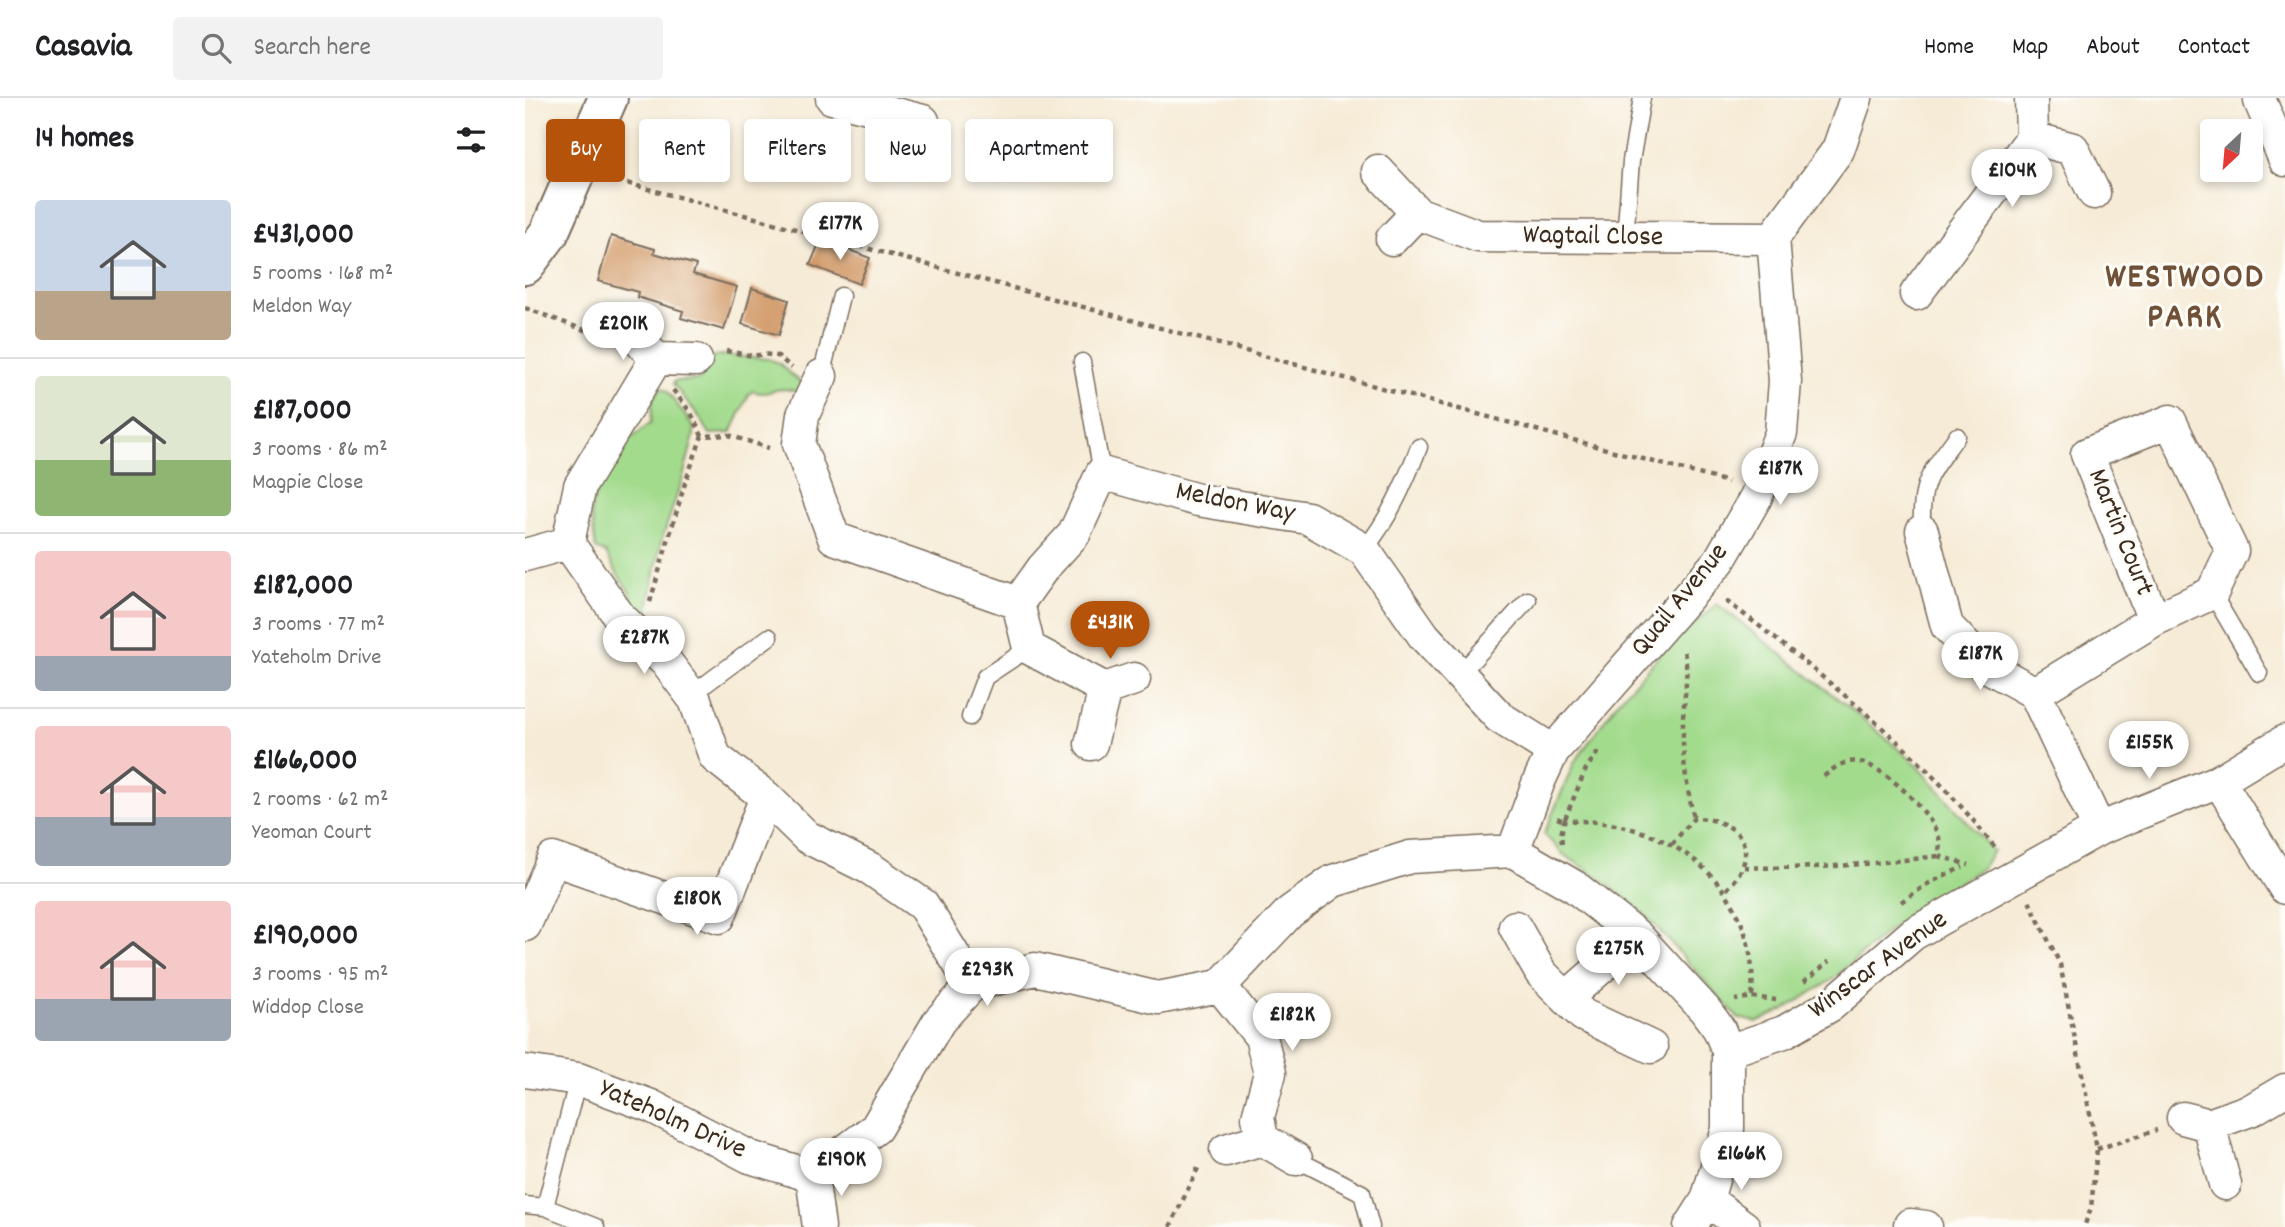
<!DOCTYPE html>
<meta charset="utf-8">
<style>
body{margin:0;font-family:Dekko,sans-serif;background:#f2f2f2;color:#202124;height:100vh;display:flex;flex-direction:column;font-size:26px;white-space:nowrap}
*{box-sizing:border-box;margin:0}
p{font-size:23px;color:#757577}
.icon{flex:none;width:38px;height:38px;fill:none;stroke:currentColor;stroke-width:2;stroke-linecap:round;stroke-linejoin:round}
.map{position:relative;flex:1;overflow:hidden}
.drawer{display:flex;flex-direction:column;background:#fff;width:525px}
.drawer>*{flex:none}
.banner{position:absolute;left:21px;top:21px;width:665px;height:63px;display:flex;gap:14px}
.needle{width:46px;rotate:206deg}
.controls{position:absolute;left:1675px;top:21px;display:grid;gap:14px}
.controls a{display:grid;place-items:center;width:63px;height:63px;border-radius:7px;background:#fff;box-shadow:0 4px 10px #0003;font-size:35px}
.price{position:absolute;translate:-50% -60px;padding:0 16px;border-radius:24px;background:#fff;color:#222;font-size:23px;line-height:46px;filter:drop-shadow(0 2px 4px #0008)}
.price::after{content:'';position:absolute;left:50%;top:42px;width:21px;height:16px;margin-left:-10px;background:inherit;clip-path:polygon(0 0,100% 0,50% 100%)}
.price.selected{background:#b45309;color:#fff}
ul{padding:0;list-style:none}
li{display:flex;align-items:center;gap:21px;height:175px;padding:0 35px}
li+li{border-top:2px solid #e0e0e0}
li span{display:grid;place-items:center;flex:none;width:196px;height:140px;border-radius:7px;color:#555}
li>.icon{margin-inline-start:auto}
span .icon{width:84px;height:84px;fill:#fffc;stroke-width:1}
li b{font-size:30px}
h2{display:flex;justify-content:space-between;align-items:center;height:84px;padding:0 35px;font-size:30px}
.chip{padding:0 24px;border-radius:7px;background:#fff;box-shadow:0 4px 10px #0003;font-size:24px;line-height:63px}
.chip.selected{background:#b45309;color:#fff}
header{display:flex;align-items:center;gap:42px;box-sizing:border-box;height:98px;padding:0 35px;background:#fff;border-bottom:2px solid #e0e0e0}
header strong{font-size:33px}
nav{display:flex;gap:38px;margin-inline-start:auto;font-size:24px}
.search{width:490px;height:63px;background:#f2f2f2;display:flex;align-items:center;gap:18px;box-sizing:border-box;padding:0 24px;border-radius:7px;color:#757577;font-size:26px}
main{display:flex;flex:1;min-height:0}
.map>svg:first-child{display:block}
</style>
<header>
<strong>Casavia</strong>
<div class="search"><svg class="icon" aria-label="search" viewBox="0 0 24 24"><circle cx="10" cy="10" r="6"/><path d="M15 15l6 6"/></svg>Search here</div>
<nav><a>Home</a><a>Map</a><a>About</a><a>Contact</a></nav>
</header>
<main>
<section class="drawer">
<h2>14 homes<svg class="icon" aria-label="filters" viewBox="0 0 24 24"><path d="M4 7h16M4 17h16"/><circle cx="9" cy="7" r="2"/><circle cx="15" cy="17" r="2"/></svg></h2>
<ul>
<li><span style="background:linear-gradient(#c9d6e8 65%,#b9a48a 0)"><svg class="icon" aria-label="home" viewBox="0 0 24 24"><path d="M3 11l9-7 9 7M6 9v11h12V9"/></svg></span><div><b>£431,000</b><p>5 rooms · 168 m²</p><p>Meldon Way</p></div></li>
<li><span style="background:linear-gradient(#dfe7d0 60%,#8fb573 0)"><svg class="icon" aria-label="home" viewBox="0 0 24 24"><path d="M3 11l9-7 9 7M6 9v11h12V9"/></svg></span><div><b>£187,000</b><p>3 rooms · 86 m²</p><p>Magpie Close</p></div></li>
<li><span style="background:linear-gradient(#f6c9c9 75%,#9aa5b1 0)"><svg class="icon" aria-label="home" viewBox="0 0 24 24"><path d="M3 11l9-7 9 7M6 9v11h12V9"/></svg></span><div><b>£182,000</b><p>3 rooms · 77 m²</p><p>Yateholm Drive</p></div></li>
<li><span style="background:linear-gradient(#f6c9c9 65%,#9aa5b1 0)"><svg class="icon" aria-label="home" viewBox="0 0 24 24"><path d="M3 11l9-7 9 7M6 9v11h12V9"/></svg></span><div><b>£166,000</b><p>2 rooms · 62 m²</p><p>Yeoman Court</p></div></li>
<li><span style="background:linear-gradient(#f6c9c9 70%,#9aa5b1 0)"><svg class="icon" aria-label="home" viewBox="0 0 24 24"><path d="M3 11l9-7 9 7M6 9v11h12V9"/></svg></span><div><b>£190,000</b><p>3 rooms · 95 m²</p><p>Widdop Close</p></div></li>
</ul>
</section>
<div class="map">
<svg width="1760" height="1129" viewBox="0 0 1760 1129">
<rect width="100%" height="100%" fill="#fdfcf7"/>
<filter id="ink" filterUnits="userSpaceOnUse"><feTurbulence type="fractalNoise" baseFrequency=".0143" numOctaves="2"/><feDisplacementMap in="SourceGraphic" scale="14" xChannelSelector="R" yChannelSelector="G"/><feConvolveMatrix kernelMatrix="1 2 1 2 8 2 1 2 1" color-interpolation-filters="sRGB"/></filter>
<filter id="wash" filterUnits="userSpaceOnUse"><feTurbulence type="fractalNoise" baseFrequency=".00686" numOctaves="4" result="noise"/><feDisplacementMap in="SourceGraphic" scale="28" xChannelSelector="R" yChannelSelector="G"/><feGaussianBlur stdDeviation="1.57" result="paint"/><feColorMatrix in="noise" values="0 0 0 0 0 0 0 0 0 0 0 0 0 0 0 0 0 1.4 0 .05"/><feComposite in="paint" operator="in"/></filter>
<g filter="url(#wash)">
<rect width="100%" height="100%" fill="#f6ebd6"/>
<path fill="#a3db8d" stroke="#6f8256" stroke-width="2" d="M197 257 244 261 254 265 278 287 275 295C270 293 264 291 257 291 245 292 241 298 228 293L224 296 206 335 185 336 174 318 148 286 150 283 174 282 185 269V259Z
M137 290 142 293 168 328 169 337 158 379 136 444 121 520 105 512 106 496 93 477 81 455 71 451 66 414 79 362 94 361 103 343 126 324 128 299Z
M1192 506 1331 615 1391 666 1468 753 1457 770 1384 815 1308 881 1259 912 1232 924 1213 920 1118 814 1073 779 1039 757 1019 736 1049 665 1094 602 1142 549Z"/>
<g id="blocks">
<path fill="#d29a67" d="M86 138 130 151 129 155 171 167 168 176 212 189 199 232 156 220 158 213 112 199 113 194 73 183Z
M296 141 345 160 334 186 285 167Z
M227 190 264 202 254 237 217 226Z"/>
</g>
</g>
<g filter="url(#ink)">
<use href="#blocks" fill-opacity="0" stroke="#7c6e5e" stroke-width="2"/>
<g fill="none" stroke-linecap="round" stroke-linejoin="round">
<defs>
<path id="service" d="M1100 141 1106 63 1117 0
M557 264 577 375
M296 278 316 198
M1397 433C1395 382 1404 377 1432 338
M839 452C864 421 879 387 894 349
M1687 495 1734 575
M935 576 1003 502
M166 597 244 539
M445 619 460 579 504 550
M771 1061 837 1095 846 1129
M0 1107 20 1109 71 1129
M20 1109 53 981"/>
<path id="minor" d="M307 0 398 23
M1735 3 1760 62
M1507 40 1548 51 1569 95
M853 73 892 115 953 138 1248 140
M867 141 892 115
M1391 196 1507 40 1506 0
M104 231 131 261
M171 262 131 261 55 388 43 445 94 518 141 564 170 602 190 659 241 699 282 739 346 771 398 807 447 887
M296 278 278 317 274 346 309 440 493 505 518 470 549 436 577 375 673 402 783 420 839 452 899 538 974 619 1028 653
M1397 433 1422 528 1458 566 1510 595 1574 731
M0 457 43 445
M493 505 504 550 580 591 566 646
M580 591 609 581
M1510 595 1629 522 1687 495 1707 453 1645 323 1562 356 1629 522
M1694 683 1760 790
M988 753 1014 683 1028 653 1194 463 1231 399 1256 335 1260 283 1248 140 1313 52 1331 0
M988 753 1050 789 1112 838 1180 912 1194 931 1203 953V1031L1182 1102 1165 1129
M0 827 28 761 194 819 241 699
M990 829 1016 875 1058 917 1126 949
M695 888 736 939 745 975 733 1019 737 1041 771 1061
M1041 900 1112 838
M1203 953 1259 934 1306 907 1388 836 1574 731 1694 683 1760 643
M0 973 53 981 126 1008 225 1059 287 1078 351 1030 414 923 447 887 510 871 633 900 695 888 765 814 808 783 885 759 988 753
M1658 1020 1684 1027 1728 1011 1760 992
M1684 1027 1700 1086
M701 1052 737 1041
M287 1078 294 1129
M1182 1102 1219 1129
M1385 1129V1127L1401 1129"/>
<path id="secondary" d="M0 167 24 135 83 0"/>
</defs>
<use href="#service" stroke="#7c6e5e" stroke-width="19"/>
<use href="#minor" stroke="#7c6e5e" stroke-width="35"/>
<use href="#secondary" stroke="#7c6e5e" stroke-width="42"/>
<path stroke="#7c6e5e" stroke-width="4.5" stroke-dasharray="5 5" stroke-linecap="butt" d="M83 80 1203 384
M0 210 73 237
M201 253 228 258 239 256 253 258 267 270
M148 292 166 315 177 338
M1201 503C1237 529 1272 558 1306 586 1369 638 1422 687 1472 752
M125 504 160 385 177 338 204 337 244 350
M1159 554C1165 576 1158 601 1158 624 1157 657 1161 688 1169 720
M1299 678C1309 670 1320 661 1334 664 1359 668 1404 713 1413 737 1416 743 1414 751 1414 758L1444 767
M1032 720 1039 723 1061 671 1075 651
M1037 745 1036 737 1039 723C1145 719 1235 787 1227 899L1210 902
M1147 746 1169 720C1220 721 1238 758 1199 794
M1219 769C1285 772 1348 766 1414 758
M1504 803 1535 866 1572 1051 1566 1110 1559 1129
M1376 804 1404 785 1438 769
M1279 884 1304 863
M1227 899 1251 902
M1572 1051 1632 1032
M645 1129 675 1066"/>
<use href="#service" stroke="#fff" stroke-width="16"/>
<use href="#minor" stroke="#fff" stroke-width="32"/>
<use href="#secondary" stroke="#fff" stroke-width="38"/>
</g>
</g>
<g text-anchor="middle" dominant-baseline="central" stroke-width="6" stroke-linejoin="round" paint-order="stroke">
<g font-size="28" fill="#3b2a1e" stroke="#fdfcf7">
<text transform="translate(1068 140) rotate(1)">Wagtail Close</text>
<text transform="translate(710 406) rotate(11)">Meldon Way</text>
<text transform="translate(1594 435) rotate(68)">Martin Court</text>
<text transform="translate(1156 503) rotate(-51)">Quail Avenue</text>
<text transform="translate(1354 868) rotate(-36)">Winscar Avenue</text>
<text transform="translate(147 1023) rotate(24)">Yateholm Drive</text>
</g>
<g font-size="35" font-weight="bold" letter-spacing="2" fill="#705138" stroke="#fdfcf7">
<text x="1660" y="181">WESTWOOD<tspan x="1660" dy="40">PARK</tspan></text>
</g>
</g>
</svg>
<div class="controls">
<a><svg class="needle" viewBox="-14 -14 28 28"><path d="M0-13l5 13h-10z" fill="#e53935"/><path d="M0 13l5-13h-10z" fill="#757577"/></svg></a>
</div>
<b class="price" style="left:1487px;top:111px">£104K</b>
<b class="price" style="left:315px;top:164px">£177K</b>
<b class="price" style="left:98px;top:264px">£201K</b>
<b class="price" style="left:1255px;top:409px">£187K</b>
<b class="price selected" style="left:585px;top:563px">£431K</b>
<b class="price" style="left:119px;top:578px">£287K</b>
<b class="price" style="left:1455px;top:594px">£187K</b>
<b class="price" style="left:1624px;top:683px">£155K</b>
<b class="price" style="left:172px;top:839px">£180K</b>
<b class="price" style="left:1093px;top:889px">£275K</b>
<b class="price" style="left:462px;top:910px">£293K</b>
<b class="price" style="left:767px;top:955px">£182K</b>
<b class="price" style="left:1216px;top:1094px">£166K</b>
<b class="price" style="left:316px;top:1100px">£190K</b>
<div class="banner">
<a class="chip selected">Buy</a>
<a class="chip">Rent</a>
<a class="chip">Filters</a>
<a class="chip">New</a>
<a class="chip">Apartment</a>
</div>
</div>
</main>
